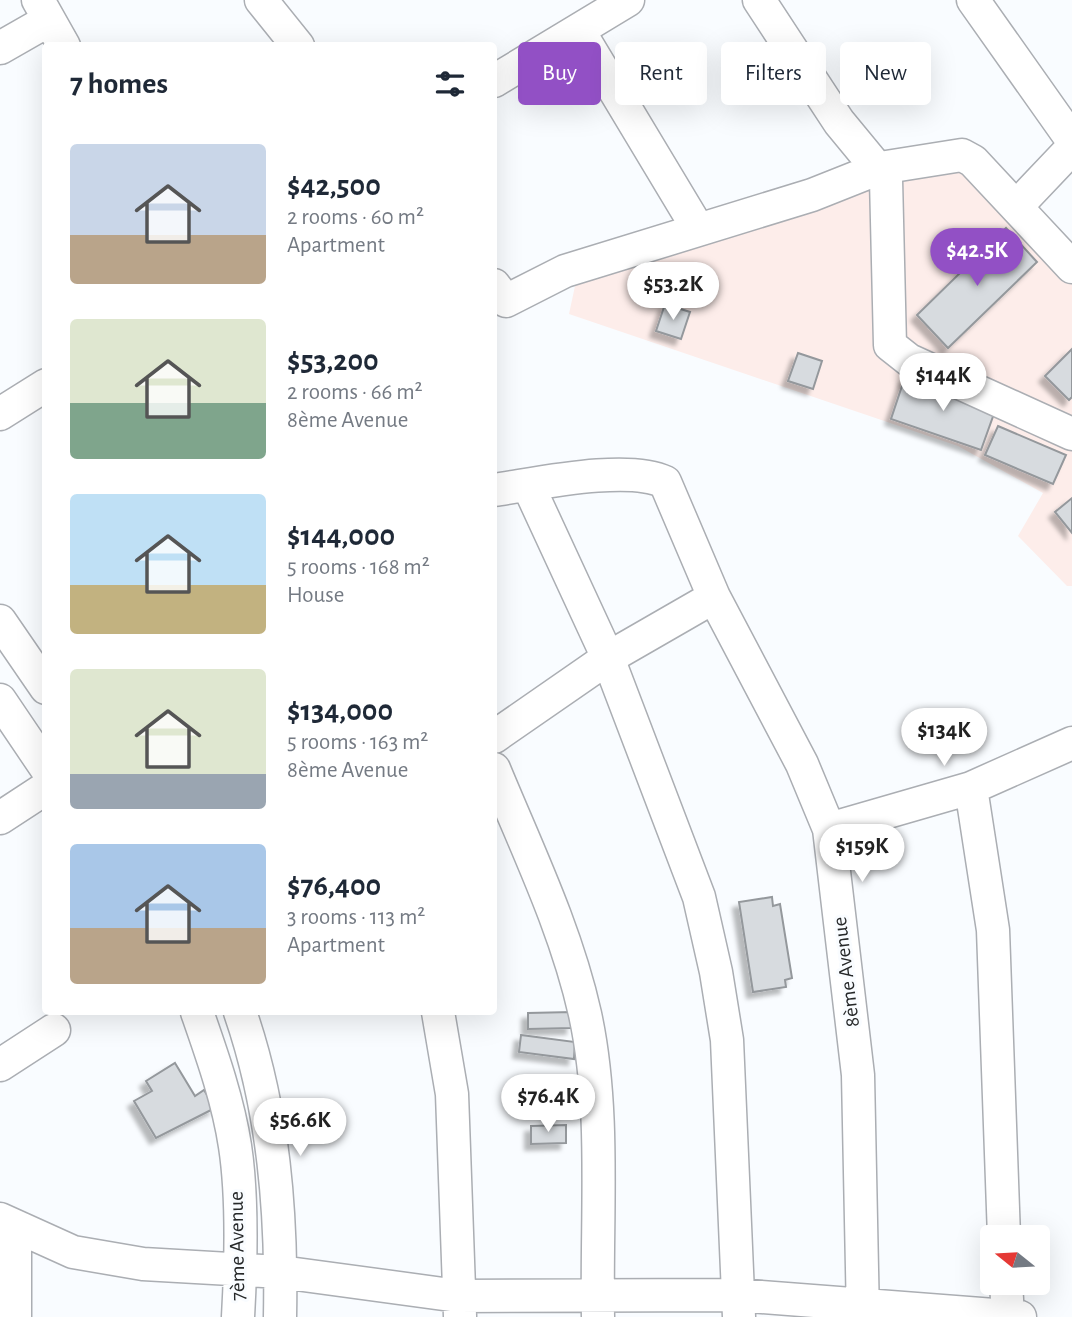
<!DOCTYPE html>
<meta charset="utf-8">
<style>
body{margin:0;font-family:"Alegreya Sans",sans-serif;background:#f2f2f3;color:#1f2937;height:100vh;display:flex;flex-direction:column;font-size:26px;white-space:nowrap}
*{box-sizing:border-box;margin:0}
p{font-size:23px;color:#747a83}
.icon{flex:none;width:38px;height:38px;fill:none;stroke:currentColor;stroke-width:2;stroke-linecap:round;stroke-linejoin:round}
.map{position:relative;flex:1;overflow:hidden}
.sheet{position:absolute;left:42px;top:42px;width:455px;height:973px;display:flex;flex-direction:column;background:#fff;border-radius:7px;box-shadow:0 7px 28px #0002}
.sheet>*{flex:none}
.banner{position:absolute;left:518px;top:42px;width:448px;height:63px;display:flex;gap:14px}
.needle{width:46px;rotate:288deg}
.buttons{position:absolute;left:980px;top:1225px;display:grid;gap:14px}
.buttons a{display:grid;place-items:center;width:70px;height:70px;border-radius:7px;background:#fff;box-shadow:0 7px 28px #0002;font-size:35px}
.price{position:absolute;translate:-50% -60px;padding:0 16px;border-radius:24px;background:#fff;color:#222;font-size:23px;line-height:46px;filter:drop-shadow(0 2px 4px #0008)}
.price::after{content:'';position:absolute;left:50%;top:42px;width:21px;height:16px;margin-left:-10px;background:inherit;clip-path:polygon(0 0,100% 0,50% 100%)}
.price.current{background:#9250c5;color:#fff}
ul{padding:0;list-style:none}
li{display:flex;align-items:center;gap:21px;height:175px;padding:0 28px}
li span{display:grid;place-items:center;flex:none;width:196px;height:140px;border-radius:7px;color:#555}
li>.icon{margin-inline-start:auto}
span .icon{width:84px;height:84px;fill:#fffc;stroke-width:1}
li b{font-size:30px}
h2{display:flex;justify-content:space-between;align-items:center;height:84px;padding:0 28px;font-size:30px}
.pill{padding:0 24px;border-radius:7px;background:#fff;box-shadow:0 7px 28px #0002;font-size:24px;line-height:63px}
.pill.current{background:#9250c5;color:#fff}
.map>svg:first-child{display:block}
</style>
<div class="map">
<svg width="1072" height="1317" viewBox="0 0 1072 1317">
<defs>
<filter id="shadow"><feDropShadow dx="-6" dy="6" stdDeviation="2" flood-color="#0004"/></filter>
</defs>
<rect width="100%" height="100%" fill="#f9fcff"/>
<path fill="#fdedea" d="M958 150 1072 274V586H1067L1018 536 1043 493 958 446 569 314 578 272Z"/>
<path fill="#d7dbdf" stroke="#94989c" stroke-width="2" filter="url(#shadow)" d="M1006 228 1037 262 948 348 917 315Z
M665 304 690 312 681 339 656 331Z
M1072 349V397L1069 400 1045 376Z
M798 353 822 361 813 389 788 381Z
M905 377 996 408 981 450 891 419Z
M998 426 1066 455 1053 484 985 455Z
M1072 498V533L1055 512Z
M772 897 773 906 780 904 792 978 785 980 786 987 753 992 739 902Z
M572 1012V1028L528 1029V1013Z
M521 1035 575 1042 574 1059 519 1052Z
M175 1063 195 1096 204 1090 215 1108 156 1138 134 1101 152 1091 146 1081Z
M566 1125V1143L531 1144V1126Z"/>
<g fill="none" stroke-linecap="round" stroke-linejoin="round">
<defs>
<path id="minor" d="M38 0 64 46
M261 0 298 46
M759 0 839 122 886 179 890 345 909 360 1072 434
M973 0 1072 140
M579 31 698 229
M0 48 49 20
M494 81 628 0
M1017 206 1072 148
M494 285 506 301 565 271 812 195 880 168 962 155 973 161 1072 267
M0 414 46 385
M528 485 608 658 699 897 716 972 727 1040 739 1317
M494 490C536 484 627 464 665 482L714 597 802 764 829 829 858 1075 863 1317
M0 621 46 688
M0 700 46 768
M494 737 608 658 714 597
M494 769C527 849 566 929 585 1014 606 1110 596 1218 598 1317
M971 788 993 930 1004 1237
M0 818 46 788
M829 829 971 788 1072 743
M197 1012C212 1055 228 1100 235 1146 243 1198 241 1264 238 1317
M240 1012C274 1110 282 1214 280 1317
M438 1012 452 1094 460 1316
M0 1065 54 1030
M0 1219 73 1252 143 1264 281 1272 458 1296 737 1295 1020 1317
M1006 1283 1008 1316
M15 1317V1228"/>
</defs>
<use href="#minor" stroke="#abaeb3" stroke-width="35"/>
<use href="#minor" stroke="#fff" stroke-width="32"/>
</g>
<g text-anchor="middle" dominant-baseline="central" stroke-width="6" stroke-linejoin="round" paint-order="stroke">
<g font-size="21" fill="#262829" stroke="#f9fcff">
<text transform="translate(846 972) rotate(-97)">8ème Avenue</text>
<text transform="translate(237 1246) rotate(-91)">7ème Avenue</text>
</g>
</g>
</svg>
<div class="buttons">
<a><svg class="needle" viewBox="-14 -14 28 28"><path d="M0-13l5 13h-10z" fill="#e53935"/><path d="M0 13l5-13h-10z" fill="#747a83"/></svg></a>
</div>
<b class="price current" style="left:977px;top:288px">$42.5K</b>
<b class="price" style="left:673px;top:322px">$53.2K</b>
<b class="price" style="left:943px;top:413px">$144K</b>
<b class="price" style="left:944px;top:768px">$134K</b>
<b class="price" style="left:862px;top:884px">$159K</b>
<b class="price" style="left:548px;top:1134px">$76.4K</b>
<b class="price" style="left:300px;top:1158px">$56.6K</b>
<div class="banner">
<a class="pill current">Buy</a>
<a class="pill">Rent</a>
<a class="pill">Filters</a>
<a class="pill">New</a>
</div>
<section class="sheet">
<h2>7 homes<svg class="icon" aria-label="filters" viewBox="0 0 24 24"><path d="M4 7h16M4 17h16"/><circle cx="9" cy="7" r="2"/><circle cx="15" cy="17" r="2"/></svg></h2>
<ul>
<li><span style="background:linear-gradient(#c9d6e8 65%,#b9a48a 0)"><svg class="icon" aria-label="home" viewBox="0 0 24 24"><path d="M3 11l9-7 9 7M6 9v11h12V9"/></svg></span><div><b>$42,500</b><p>2 rooms · 60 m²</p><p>Apartment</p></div></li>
<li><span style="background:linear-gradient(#dfe7d0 60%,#7fa58c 0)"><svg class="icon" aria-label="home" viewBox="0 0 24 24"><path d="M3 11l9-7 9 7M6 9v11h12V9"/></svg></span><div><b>$53,200</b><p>2 rooms · 66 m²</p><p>8ème Avenue</p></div></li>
<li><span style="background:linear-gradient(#bfe0f5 65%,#c2b280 0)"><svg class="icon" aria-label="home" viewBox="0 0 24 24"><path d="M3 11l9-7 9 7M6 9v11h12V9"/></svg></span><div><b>$144,000</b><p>5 rooms · 168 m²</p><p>House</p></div></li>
<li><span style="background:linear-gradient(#dfe7d0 75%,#9aa5b1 0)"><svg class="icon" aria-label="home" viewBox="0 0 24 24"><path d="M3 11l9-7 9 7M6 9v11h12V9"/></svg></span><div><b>$134,000</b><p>5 rooms · 163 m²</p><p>8ème Avenue</p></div></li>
<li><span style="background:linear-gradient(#a9c7e8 60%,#b9a48a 0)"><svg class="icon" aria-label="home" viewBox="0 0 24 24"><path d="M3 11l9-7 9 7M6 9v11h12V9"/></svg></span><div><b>$76,400</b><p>3 rooms · 113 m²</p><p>Apartment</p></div></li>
</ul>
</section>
</div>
